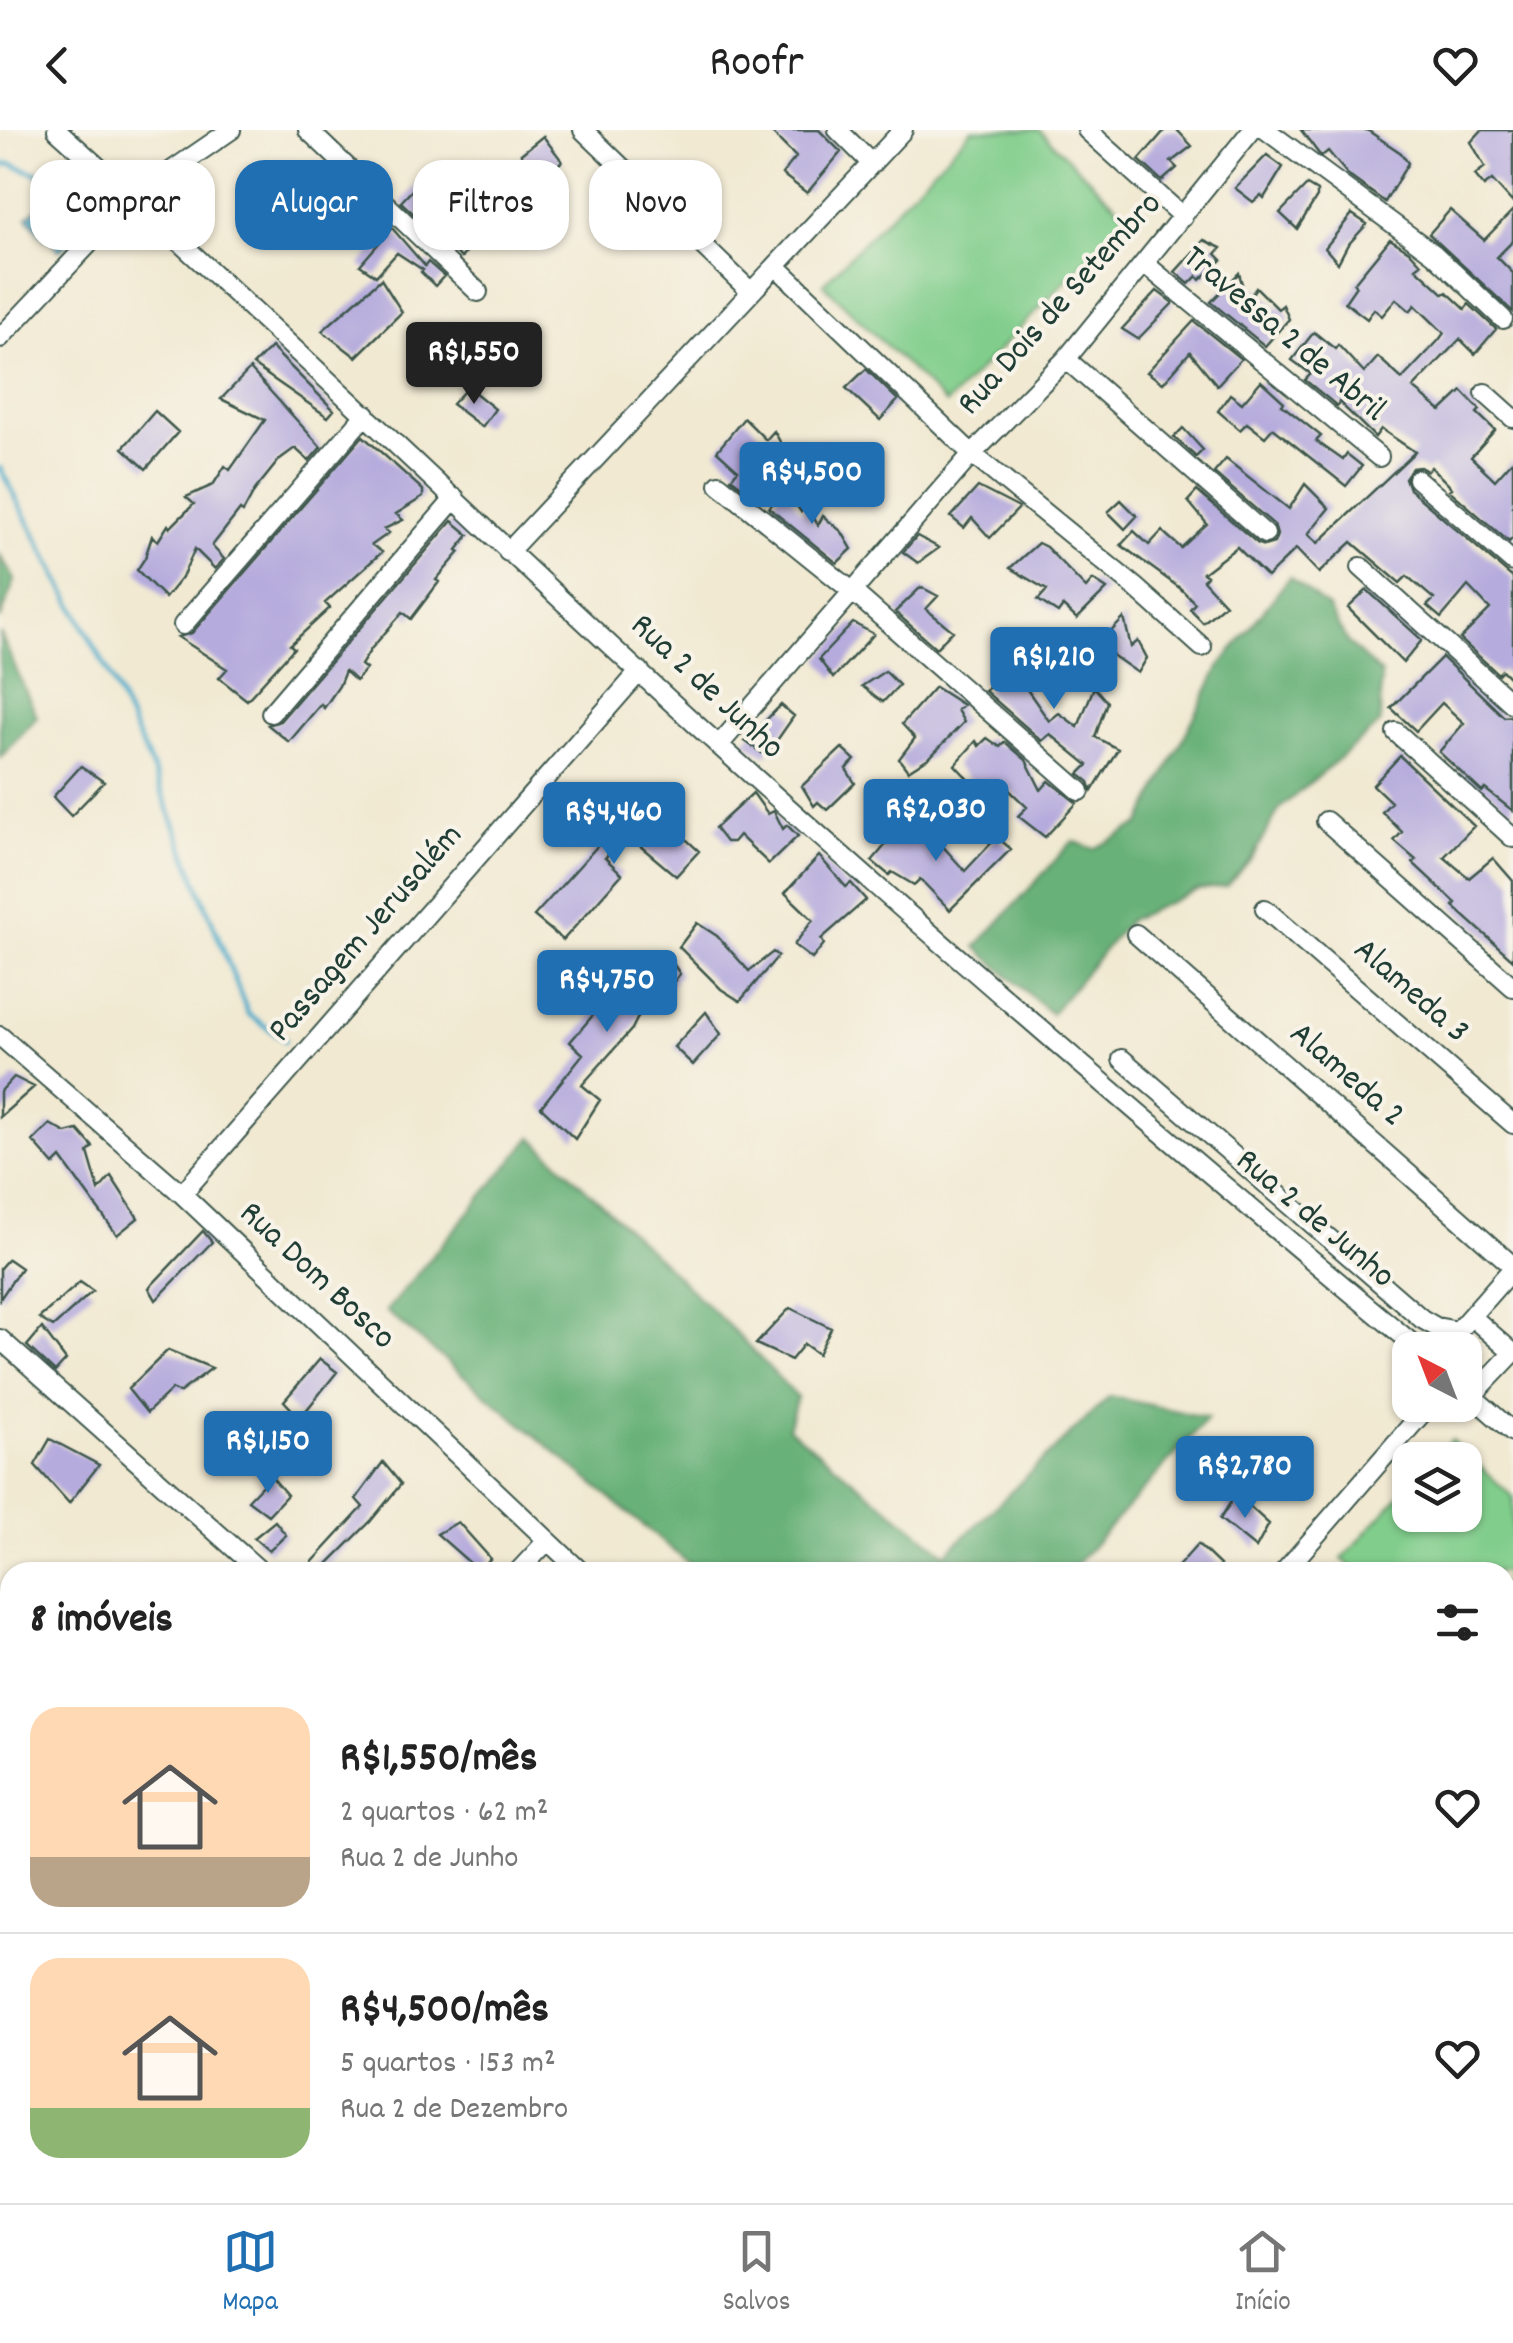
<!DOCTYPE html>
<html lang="pt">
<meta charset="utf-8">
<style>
body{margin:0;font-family:Dekko,sans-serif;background:#f2f2f2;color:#222;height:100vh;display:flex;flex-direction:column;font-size:38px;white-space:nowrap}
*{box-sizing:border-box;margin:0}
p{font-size:32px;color:#767676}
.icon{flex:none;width:55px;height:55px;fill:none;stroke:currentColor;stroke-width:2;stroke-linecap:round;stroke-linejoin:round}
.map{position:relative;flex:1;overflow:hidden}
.details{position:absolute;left:0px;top:1432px;width:1515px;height:642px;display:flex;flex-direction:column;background:#fff;border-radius:30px 30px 0 0;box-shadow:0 2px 8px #0004}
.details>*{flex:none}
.guide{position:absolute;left:30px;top:30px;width:1000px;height:90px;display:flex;gap:20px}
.needle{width:65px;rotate:318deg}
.controls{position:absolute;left:1392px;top:1202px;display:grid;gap:20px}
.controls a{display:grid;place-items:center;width:90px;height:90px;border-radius:20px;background:#fff;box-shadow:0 2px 8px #0004;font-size:50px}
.price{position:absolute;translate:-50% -85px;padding:0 22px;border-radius:10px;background:#1f6fb2;color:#fff;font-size:32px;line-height:65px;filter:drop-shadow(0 2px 5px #0008)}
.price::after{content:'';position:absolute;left:50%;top:60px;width:30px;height:22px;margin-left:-15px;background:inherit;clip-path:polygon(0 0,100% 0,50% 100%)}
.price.current{background:#222;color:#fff}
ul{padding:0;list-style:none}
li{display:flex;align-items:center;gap:30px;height:250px;padding:0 30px}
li+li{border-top:2px solid #e0e0e0}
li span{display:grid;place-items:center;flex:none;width:280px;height:200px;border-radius:30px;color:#555}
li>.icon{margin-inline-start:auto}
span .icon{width:120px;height:120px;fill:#fffc;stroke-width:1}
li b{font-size:42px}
h2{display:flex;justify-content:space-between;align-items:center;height:120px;padding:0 30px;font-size:42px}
.tag{padding:0 35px;border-radius:30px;background:#fff;box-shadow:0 2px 8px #0004;font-size:35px;line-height:90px}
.tag.current{background:#1f6fb2;color:#fff}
header{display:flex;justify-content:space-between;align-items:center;height:130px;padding:0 30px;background:#fff;font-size:45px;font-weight:600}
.menu{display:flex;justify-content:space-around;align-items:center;height:140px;border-top:2px solid #e0e0e0;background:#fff;font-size:28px;color:#767676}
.menu a{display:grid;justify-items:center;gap:5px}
.menu .current{color:#1f6fb2}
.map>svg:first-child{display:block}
</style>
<header><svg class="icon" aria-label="back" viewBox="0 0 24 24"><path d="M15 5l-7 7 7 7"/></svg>Roofr<svg class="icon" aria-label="heart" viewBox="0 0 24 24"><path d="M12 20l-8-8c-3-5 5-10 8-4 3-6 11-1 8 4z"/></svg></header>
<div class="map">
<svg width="1513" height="2073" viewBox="0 0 1513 2073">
<rect width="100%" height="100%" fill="#f7f3e8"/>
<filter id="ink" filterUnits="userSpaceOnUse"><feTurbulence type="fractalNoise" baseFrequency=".01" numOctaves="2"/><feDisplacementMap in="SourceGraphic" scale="20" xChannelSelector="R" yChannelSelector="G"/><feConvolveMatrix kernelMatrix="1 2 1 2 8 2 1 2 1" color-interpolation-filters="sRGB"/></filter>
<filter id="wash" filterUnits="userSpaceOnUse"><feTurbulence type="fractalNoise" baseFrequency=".0048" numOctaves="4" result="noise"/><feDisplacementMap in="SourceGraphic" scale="40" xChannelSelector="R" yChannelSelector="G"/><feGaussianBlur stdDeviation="2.25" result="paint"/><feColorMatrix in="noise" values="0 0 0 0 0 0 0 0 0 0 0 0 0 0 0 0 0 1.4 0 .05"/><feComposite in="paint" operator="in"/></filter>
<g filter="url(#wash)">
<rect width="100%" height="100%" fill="#f1e9d2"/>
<path fill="#81ce8c" stroke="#508660" stroke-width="2.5" d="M972 0H1039L1128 87 946 274 823 154Z
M1451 1310 1513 1367V1565L1505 1574V1442H1357L1342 1429 1410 1354V1385H1465V1330H1432Z"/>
<path fill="#68b178" stroke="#447756" stroke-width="2.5" d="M0 425 15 450 0 490Z
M1290 447 1328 478 1348 513 1381 544 1380 594 1280 678 1253 726 1227 756 1197 760 1129 790 1051 884 976 817 1073 711 1094 719 1140 694 1220 536Z
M0 503 37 587 0 628Z
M532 1007 736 1203 797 1267 788 1298 946 1424 1110 1266 1208 1288 1069 1442H699L386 1181Z
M658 2065H923L932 2073H667Z
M1058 2065H1458L1467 2073H1057Z"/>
<path fill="#4bacca" stroke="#35747f" stroke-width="2.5" d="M47 71 70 109 64 118 58 120 50 109H45L27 87Z"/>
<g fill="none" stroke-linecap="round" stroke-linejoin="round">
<path stroke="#4bacca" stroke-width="5" d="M0 35 11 34 65 54
M0 338 108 542 154 642 248 884 285 910"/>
</g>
<g id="blocks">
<path fill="#b5abdd" d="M769 0H819L841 22 807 63 782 44 796 27Z
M1165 0H1177L1192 16 1171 32 1177 38 1162 51 1139 30Z
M1301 0H1367L1401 23 1408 33 1385 72 1349 46 1328 21 1322 26 1319 24Z
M1482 0H1513V73L1492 50 1484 56 1475 45 1485 37 1471 12Z
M543 6 562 31 538 54 527 47 533 39 521 24Z
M1267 25 1283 37 1264 68 1261 65 1253 72 1235 58Z
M431 40 477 87 488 79 496 90 461 128 422 85 419 89 401 72Z
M1307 55 1317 61V67L1297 99 1280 83Z
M1450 80 1484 110 1513 80V111L1497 127 1513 143V182L1429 104Z
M1352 84 1367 94 1347 116 1338 133 1325 118Z
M392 98 425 136 428 132 444 146 435 156 421 142 423 140 397 123 376 146 360 135Z
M1390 109 1409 121 1421 134 1416 138 1444 164 1447 162 1465 179 1469 174 1496 199 1475 224 1460 209 1413 258 1441 281 1462 261 1480 280 1477 283 1495 300 1471 327 1495 350 1513 330V408L1509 412 1449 360 1452 358 1431 337 1427 341 1420 337 1412 338 1405 348 1409 359 1513 448V551L1502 540 1498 544 1460 509 1490 479 1468 456 1441 488 1427 476 1434 469 1407 446 1400 453 1352 412 1319 443 1296 419 1267 447 1237 417 1203 443 1207 446 1203 450 1225 474 1203 493 1190 479 1195 473 1181 459 1121 415 1134 401 1149 415 1162 401 1181 418 1207 394 1188 371 1197 361 1258 414 1264 416 1274 413 1277 405 1274 395 1214 343 1226 329 1289 379 1305 354 1329 378 1308 404 1318 413 1415 322 1381 299 1375 307 1339 272 1337 276 1305 250 1311 244 1292 230 1314 202 1335 219 1338 215 1364 243 1378 227 1402 249 1439 210 1444 203 1415 175 1410 181 1396 169 1382 186 1374 179 1367 189 1345 172 1356 156 1354 153Z
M1204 110 1221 118 1216 124 1222 130 1200 150 1197 146 1189 154 1175 142Z
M1239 143 1247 172 1256 157 1278 179 1283 175 1289 189 1265 216 1211 172Z
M381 149 402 182 356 227 322 201Z
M1157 161 1173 173 1138 209 1122 199Z
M1194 191 1241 229 1217 255 1190 222 1163 253 1147 242Z
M271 217 334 280 328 287 253 235Z
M250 239 321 317 309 331 295 318 280 329 255 360 243 382 240 380 212 416 224 429 215 439 195 419 182 447 165 468 137 440 145 428 152 406 158 411 168 395 170 398 194 374 186 367 213 355 225 336 230 340 265 290 221 269Z
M866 239 898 270 880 290 846 258Z
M1261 251 1284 272 1282 275 1321 306 1316 311 1343 330 1347 324 1362 336 1346 356 1273 298 1265 307 1247 293 1240 300 1218 281 1230 264 1242 273Z
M468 257 495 279 482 297 452 274Z
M155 281 178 302 146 339 123 318Z
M744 288 766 310 774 301 785 321 746 360 731 348 738 340 717 321Z
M1183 298 1203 320 1196 327 1174 307Z
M363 306 423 360V367L396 384 403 390 384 399 389 403 372 415 382 422 325 473 330 478 290 515 294 518 247 570 219 548 227 539 178 507 192 503Z
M785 357 801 382 806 375 818 395 823 386 842 402 852 419 837 433 769 378Z
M978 357 1019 378 990 408 972 388 964 398 951 387Z
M1121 370 1137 386 1125 399 1108 382Z
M452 391 469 405 457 420 460 422 436 450 439 452 411 489 403 482 371 519 361 535 366 539 356 551 345 541 339 556 324 578 321 574 289 612 268 595 280 591Z
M917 406 939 418 918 433 903 422Z
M1038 413 1046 417 1086 458 1093 450 1107 459 1077 489 1063 476 1058 483 1038 470 1047 460 1010 438Z
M921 457 938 466 926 479 953 501 936 518 895 482Z
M1367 460 1422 510 1403 533 1348 478Z
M1124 488 1131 517 1138 511 1147 528 1138 543 1098 515Z
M853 493 874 504 833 548 819 529Z
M1041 505 1056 524 1026 558 1049 591 1059 583 1078 597 1094 557 1107 572 1095 607 1118 619 1092 661 1089 652 1079 644 1088 635 1050 604 1042 611 985 561 1024 524 1021 522Z
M1442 527 1504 587 1513 586V681L1485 659 1482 662 1439 622 1464 593 1442 573 1416 601 1391 578Z
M885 541 899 555 883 572 862 556Z
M935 557 963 575 957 580 964 592 930 627 908 641 899 629 915 608 902 594Z
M781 575 794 586 766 626 745 611Z
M987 608 1000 617 1005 612 1026 630 1041 660 1049 651 1077 673 1045 707 1018 686 1027 677 1002 653 990 666 977 654 975 656 955 635 976 611 979 616Z
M842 618 855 630 846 639 855 653 827 680 818 672 814 676 802 656Z
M1400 626 1474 696 1444 727 1469 748 1493 728 1513 751V830L1453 776 1456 773 1413 733 1416 730 1394 711 1402 702 1382 682 1391 672 1373 655Z
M81 636 104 652 71 686 53 667Z
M753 663 768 684 774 681 783 699 787 695 798 706 769 734 739 705 733 712H726L715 698Z
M641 668 699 721 676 746 627 705 605 728 622 744 563 810 534 786Z
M904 693 924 710 930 702 965 741 997 707 1011 719 950 780 920 749 914 755 892 742 889 745 872 731Z
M819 726 846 757 851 753 866 770 821 809 824 814 812 829 794 815 813 790 785 763Z
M697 793 717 806 749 841 773 822 778 826 740 871 721 859 679 817Z
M635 828 660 838 670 829 680 844 651 880 644 875 632 899 582 955 600 970 575 1009 541 977 583 924 570 912 613 862 596 850 610 832 625 839Z
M706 882 721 904 693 935 674 917Z
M14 947 34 957 0 987V962Z
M50 994 66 1003 78 1000 93 1017 88 1022 99 1060 111 1046 138 1088 117 1105 61 1028 54 1035 33 1011Z
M203 1101 212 1112 156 1170 149 1158Z
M8 1129 21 1138 0 1169V1138Z
M80 1152 93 1161 53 1197 39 1188Z
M790 1178 831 1198 818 1224 804 1214 791 1230 756 1214Z
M42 1198 66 1230 55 1242 27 1216Z
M168 1220 212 1238 179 1263 172 1259 147 1283 128 1259Z
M320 1229 337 1242 300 1288 284 1271Z
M50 1309 99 1335 69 1373 35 1335Z
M383 1332 401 1354 370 1392 320 1442H312L307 1438 363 1377 356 1369Z
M271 1346 287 1365 268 1385 248 1370Z
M1236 1364 1269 1394 1256 1418 1220 1389Z
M275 1391 286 1405 269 1421 254 1408Z
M458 1392 491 1429 479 1441 437 1404Z
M1198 1414 1220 1435 1213 1442H1173Z"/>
</g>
</g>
<g filter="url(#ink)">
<use href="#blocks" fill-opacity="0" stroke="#3e574c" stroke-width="2.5"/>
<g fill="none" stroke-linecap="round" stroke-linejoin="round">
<defs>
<path id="minor" d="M57 0C283 203 499 416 724 620 951 825 1184 1024 1420 1220
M308 0 478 162
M583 0 750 161
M838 0 872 34
M1087 0 1183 87
M1266 0 1434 124 1503 189
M1145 134 1379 327
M776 136 972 324 1135 457 1202 517
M0 208 132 68 231 0
M1066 229 1265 404
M1485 263 1513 288
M1417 349 1513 432
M719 354 852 461 1080 661
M508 422 903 0
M1361 437 1513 574
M183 495 366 284
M271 583 455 368
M1396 602 1513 708
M719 615 972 324 1066 229 1252 0
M1326 691 1513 857
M1265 779 1513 994
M1136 804 1513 1136
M0 906 182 1064 581 1442
M1122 929 1422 1189 1436 1197 1458 1201
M182 1064 640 541
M1471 1186 1513 1223
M0 1209 261 1442
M1441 1220 1513 1138
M1465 1260 1513 1302
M1472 1266 1513 1223
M518 1442 547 1411
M1284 1442 1429 1275
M0 1546 10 1555
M1505 1647 1513 1638
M1505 1699 1513 1690
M0 1772 10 1780
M1505 1772 1513 1763
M0 1810 10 1798
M1505 1830 1513 1837
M589 2065 599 2073
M955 2065 964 2073
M86 2073 93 2065
M356 2073C368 2066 381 2064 392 2073
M1000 2073 1008 2065"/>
</defs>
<use href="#minor" stroke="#3e574c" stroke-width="22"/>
<use href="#minor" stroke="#fff" stroke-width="18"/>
</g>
</g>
<g text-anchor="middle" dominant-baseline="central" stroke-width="8" stroke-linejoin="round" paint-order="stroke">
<g font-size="35" fill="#1f3d34" stroke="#f7f3e8">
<text transform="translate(1061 175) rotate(-48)">Rua Dois de Setembro</text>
<text transform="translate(1283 205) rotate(40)">Travessa 2 de Abril</text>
<text transform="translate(706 558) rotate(43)">Rua 2 de Junho</text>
<text transform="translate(367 804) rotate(-49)">Passagem Jerusalém</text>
<text transform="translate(1410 862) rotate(41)">Alameda 3</text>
<text transform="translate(1346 946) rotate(41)">Alameda 2</text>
<text transform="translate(1314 1090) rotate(40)">Rua 2 de Junho</text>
<text transform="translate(316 1147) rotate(43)">Rua Dom Bosco</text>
</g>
</g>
</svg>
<div class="controls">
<a><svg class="needle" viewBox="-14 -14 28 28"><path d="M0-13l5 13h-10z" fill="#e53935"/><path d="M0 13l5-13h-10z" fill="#767676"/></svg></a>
<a><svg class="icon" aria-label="layers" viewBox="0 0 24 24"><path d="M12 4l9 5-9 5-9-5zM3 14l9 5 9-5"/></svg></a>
</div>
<b class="price current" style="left:474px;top:277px">R$1,550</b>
<b class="price" style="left:812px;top:397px">R$4,500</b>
<b class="price" style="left:1054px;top:582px">R$1,210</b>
<b class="price" style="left:936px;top:734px">R$2,030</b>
<b class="price" style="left:614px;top:737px">R$4,460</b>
<b class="price" style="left:607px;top:905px">R$4,750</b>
<b class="price" style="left:268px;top:1366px">R$1,150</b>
<b class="price" style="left:1245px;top:1391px">R$2,780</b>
<div class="guide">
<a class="tag">Comprar</a>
<a class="tag current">Alugar</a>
<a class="tag">Filtros</a>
<a class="tag">Novo</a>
</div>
<section class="details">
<h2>8 imóveis<svg class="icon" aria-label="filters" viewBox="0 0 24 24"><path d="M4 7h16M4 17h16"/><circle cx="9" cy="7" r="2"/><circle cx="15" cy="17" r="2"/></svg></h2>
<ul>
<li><span style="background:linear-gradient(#ffd9b3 75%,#b9a48a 0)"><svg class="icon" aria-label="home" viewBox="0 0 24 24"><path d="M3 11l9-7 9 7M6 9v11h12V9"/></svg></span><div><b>R$1,550/mês</b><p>2 quartos · 62 m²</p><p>Rua 2 de Junho</p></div><svg class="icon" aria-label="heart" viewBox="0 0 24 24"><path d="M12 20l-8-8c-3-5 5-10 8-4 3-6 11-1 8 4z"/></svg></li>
<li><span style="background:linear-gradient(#ffd9b3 75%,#8fb573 0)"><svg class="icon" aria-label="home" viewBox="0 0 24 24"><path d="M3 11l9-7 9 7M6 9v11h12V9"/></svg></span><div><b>R$4,500/mês</b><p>5 quartos · 153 m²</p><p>Rua 2 de Dezembro</p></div><svg class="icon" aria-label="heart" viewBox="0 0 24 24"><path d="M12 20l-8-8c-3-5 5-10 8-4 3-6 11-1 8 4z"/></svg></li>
</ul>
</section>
</div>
<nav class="menu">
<a class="current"><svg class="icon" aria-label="map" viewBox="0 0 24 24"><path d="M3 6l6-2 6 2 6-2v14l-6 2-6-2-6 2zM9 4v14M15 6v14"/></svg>Mapa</a>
<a><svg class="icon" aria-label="saved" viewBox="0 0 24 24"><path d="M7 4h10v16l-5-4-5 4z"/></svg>Salvos</a>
<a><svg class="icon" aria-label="home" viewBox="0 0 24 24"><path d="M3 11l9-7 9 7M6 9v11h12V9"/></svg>Início</a>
</nav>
